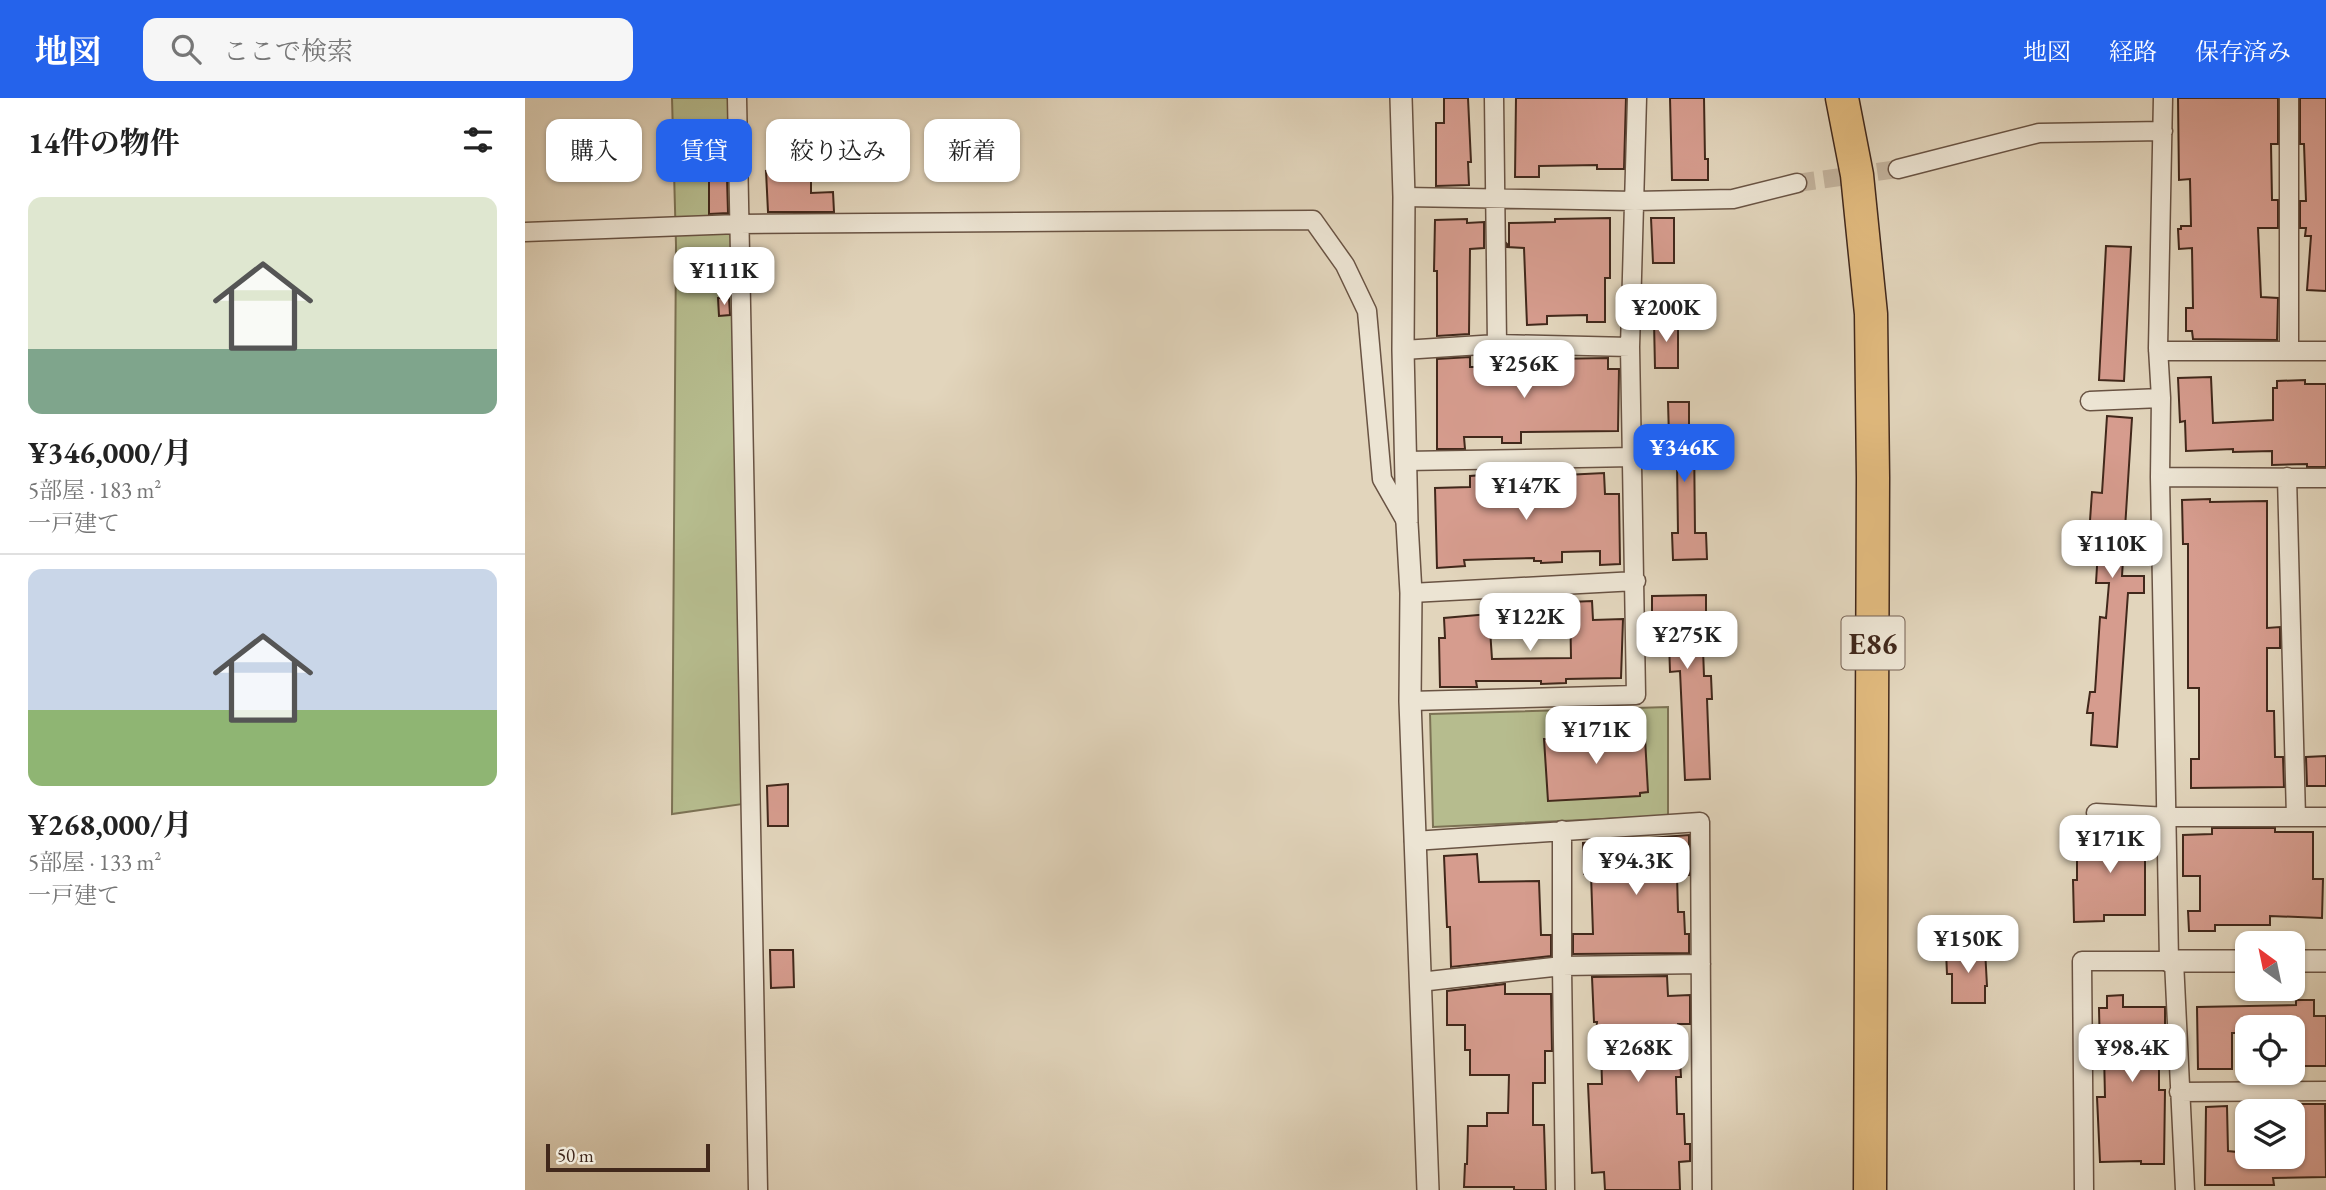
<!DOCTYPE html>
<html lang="ja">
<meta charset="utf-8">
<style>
body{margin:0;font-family:"EB Garamond","Noto Serif JP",serif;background:#f6f6f6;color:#222;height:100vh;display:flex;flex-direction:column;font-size:26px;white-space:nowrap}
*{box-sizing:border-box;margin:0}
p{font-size:23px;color:#767676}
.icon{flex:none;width:38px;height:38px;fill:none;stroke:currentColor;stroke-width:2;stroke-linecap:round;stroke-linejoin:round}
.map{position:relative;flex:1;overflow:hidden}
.details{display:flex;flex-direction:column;background:#fff;width:525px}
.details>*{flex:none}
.hud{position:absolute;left:21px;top:21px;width:665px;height:63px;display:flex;gap:14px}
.needle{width:46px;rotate:327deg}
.controls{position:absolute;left:1710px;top:833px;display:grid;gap:14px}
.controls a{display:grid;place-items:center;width:70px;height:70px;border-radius:14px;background:#fff;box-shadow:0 2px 5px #0004;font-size:35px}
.scale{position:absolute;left:21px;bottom:18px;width:164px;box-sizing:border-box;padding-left:7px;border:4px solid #41281b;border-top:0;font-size:19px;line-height:24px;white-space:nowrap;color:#41281b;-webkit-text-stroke:5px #ece4d3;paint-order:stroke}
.price{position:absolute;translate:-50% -60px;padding:0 16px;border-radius:14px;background:#fff;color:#222;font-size:23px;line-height:46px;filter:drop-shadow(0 2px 4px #0008)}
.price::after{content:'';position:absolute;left:50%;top:42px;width:21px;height:16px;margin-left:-10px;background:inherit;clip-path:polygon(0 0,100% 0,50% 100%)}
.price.on{background:#2563eb;color:#fff}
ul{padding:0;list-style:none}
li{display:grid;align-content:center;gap:14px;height:371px;padding:0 28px}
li+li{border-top:2px solid #e0e0e0}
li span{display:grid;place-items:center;height:217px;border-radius:14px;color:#555}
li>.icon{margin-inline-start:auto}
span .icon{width:126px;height:126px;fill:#fffc;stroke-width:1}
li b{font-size:30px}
h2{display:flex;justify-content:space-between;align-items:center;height:84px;padding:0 28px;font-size:30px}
.tag{padding:0 24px;border-radius:14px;background:#fff;box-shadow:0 2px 5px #0004;font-size:24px;line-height:63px}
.tag.on{background:#2563eb;color:#fff}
header{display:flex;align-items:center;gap:42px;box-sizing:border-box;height:98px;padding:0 35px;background:#2563eb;color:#fff}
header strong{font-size:33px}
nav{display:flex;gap:38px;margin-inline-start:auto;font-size:24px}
.search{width:490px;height:63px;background:#f6f6f6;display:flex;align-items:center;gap:18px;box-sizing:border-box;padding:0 24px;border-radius:14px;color:#767676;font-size:26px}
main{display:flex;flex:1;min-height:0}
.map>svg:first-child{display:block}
</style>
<header>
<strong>地図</strong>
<div class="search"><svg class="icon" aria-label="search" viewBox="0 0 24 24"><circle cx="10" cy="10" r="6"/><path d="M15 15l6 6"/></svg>ここで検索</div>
<nav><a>地図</a><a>経路</a><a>保存済み</a></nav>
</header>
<main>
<section class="details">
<h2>14件の物件<svg class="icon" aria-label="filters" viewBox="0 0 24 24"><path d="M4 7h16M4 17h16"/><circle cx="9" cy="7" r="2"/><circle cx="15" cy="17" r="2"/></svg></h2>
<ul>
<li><span style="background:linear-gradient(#dfe7d0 70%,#7fa58c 0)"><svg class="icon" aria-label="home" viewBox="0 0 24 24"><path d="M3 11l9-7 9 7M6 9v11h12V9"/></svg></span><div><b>¥346,000/月</b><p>5部屋 · 183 m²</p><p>一戸建て</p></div></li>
<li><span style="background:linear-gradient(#c9d6e8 65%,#8fb573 0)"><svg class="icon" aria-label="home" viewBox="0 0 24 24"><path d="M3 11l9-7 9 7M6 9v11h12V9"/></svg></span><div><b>¥268,000/月</b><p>5部屋 · 133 m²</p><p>一戸建て</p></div></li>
</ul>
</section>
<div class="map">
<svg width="1801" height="1092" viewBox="0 0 1801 1092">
<rect width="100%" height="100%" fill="#e2d5bc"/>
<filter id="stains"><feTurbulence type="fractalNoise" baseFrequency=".00286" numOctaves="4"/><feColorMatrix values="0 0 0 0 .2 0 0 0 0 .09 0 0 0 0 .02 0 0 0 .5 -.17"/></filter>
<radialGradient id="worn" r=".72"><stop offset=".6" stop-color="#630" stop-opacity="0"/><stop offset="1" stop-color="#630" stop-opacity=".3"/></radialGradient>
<path fill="#b6bc8e" stroke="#7c7254" stroke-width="2" d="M147 0H208L218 706 147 716 151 147Z
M1143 609V718L908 729 905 616Z"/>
<path fill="#d69c8e" stroke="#41281b" stroke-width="2" d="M919 0H943L946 64H943L944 87 911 88V25H919Z
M991 0H1101L1099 71H1072V67L1014 68V79H990Z
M1145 0H1179L1180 61H1183V82H1147Z
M1653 0H1753V46H1746L1747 102H1753V130H1733L1736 199 1753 200 1752 242 1668 241 1667 233H1661V210H1668L1667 150 1654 151 1653 131H1656V128H1666L1665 81 1654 82Z
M1775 0H1801V193L1782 192 1786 138H1780L1781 130H1775V103H1781L1779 46H1775Z
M286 53V95L308 94 309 114H243L241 73 260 71 261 54Z
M202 80 203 115 184 116V81Z
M1085 120V180H1080V224H1062V217L1022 218V226L1002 227 999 150 982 149V146L984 148V125L1030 124V121Z
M1126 120H1149V165H1128Z
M942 121V125L959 124V150L945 151 944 236 912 238V173H909L910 122Z
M1581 148 1606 149 1599 283 1574 282Z
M193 200H204L205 217 194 218Z
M1153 222V270H1130L1129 223Z
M945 259V269H965V271L1024 270V261L1083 260V271H1094L1093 333 996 334V345H977V339H939L940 351H912V261Z
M1686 279 1688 325 1748 322V290H1752V283L1780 282V286H1801V369H1782V366L1747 367V353L1708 354V351L1661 353 1660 323 1655 324 1653 280Z
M1143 304H1164V339H1169L1170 435H1181L1182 461 1148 462 1147 435H1153L1152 364H1141L1140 339H1144Z
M1582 318 1607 320 1597 478H1619V495H1603L1592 649 1566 647 1568 615H1562L1565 594H1570L1575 519 1581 520 1584 485H1571L1573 452 1563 451 1567 394 1577 395Z
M1079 375 1080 396H1094L1095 466 1075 467V453L1037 454V464L1016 465V463H1009V460L970 461 939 462 940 468 912 470 910 390 945 389V378L971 376 972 394 1041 395 1040 377Z
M1685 401V404L1742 403V530L1755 529V550H1742V613H1749L1750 659H1758L1759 689 1666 690V661H1674V590H1663V446H1658L1657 402Z
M1181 497V523H1177L1179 578H1186L1187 601H1182L1185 681 1160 682 1155 573 1145 574 1144 544H1121V521H1127V498Z
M1067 503 1068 522 1098 521 1096 580 1041 581V585L1016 586V583H951L952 589H915L914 540H920L919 520 964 516 967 561 1046 560 1045 504Z
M1111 633V636H1117V641L1120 640 1123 694 1115 695V698L1023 703 1019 641H1023V638Z
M1801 658V688H1782L1781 659Z
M263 686V728H243L242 688Z
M1687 730H1750V734H1788V781H1798L1797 820 1745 818V827H1690V833H1664L1663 813H1675V778H1658V737L1687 736Z
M1594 732H1623V762H1620V817H1579V823L1549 824 1548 782H1552V735L1594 734Z
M1164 737V777H1152L1153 814H1159L1160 836H1164V855L1048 856V836H1068L1066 776H1059L1058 745Z
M952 756 954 784 1014 783 1016 837H1026V858L926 869 925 829H922L919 758Z
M1460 851 1462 888H1460V905H1427V876H1422L1421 853Z
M245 852H268L269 889 246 890Z
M1142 878 1143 898 1165 897V926H1153L1156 979H1151L1152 1016H1159L1160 1046H1165V1063L1154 1064 1155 1092H1080L1079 1074 1067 1075 1063 986H1077L1076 948H1070L1072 924H1069L1067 879Z
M980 886V896H1026L1027 953H1020V985H1008V1027H1019L1021 1092H989V1089H939L940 1066H942L943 1028H962V1015H983L984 977H945V952H940V927H922V893Z
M1598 897V909H1640V952H1634V992H1640L1639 1066H1616V1063L1575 1064 1572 999H1580L1579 955H1575L1574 910H1582V898Z
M1771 902H1789V918H1801V968H1768V929H1722V935H1707V971H1673L1672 909 1771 907Z
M1772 1006H1800L1801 1079 1748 1080 1749 1087H1680L1681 1009 1702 1008 1703 1053 1722 1055V1059H1768V1008H1772Z"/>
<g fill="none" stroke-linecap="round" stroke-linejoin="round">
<path stroke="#c2b29c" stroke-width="18" stroke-dasharray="18 9" stroke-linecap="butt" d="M1272 85 1373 71"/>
<defs>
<path id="minor" d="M212 0 233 1092
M969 0 972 246
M1764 0V253
M1373 71 1514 35 1638 33
M879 99 1110 103 1208 101 1272 85
M0 134 214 126 788 122 820 167 842 213 857 381 882 425
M878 252 972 246 1105 249
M1633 253H1801
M1565 303 1636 300
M880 363 1108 359
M1635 379 1801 380
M1762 379 1771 719
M886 495 1111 483
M885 603 1111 597 1105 249 1112 0
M1571 715 1643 719H1801
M1037 732V868L1040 1092
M889 743 1175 724 1177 1092
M1649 863 1660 1092
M895 884 1037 868 1176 866
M1654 994 1801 993
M1559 1092 1557 863H1644L1635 379 1636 300 1633 250 1638 0"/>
<path id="tertiary" d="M876 0 879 99 878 252 882 425 886 495 885 603 903 1092
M1644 863H1722
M1768 863H1801"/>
<path id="motorway" d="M1317 0 1332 77 1346 216 1348 380 1345 1092"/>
</defs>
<use href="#minor" stroke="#695343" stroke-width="21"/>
<use href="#tertiary" stroke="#695343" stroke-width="24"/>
<use href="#motorway" stroke="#41281b" stroke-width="35"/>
<use href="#minor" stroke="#ece4d3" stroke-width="18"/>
<use href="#tertiary" stroke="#ece4d3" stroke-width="21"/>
<use href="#motorway" stroke="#e1ba7e" stroke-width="32"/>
</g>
<g text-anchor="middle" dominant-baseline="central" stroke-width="6" stroke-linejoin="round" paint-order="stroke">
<rect fill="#ece4d3" stroke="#746052" stroke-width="2" x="1316.5" y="518.5" width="63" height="53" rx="5"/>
<g font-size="30" font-weight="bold" fill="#41281b">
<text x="1348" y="545">E86</text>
</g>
</g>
<rect width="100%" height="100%" filter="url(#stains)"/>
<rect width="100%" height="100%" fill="url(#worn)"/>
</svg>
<div class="controls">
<a><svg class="needle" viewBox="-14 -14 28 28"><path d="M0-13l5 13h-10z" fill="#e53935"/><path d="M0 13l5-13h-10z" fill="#767676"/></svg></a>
<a><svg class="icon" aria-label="locate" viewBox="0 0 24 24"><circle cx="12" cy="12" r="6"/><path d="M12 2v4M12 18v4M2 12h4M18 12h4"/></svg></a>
<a><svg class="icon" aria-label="layers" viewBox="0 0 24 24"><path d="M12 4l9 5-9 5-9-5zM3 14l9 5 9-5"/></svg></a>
</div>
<div class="scale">50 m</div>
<b class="price" style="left:199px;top:209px">¥111K</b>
<b class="price" style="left:1141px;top:246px">¥200K</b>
<b class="price" style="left:999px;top:302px">¥256K</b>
<b class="price on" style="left:1159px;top:386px">¥346K</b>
<b class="price" style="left:1001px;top:424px">¥147K</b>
<b class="price" style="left:1587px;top:482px">¥110K</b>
<b class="price" style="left:1005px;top:555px">¥122K</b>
<b class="price" style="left:1162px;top:573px">¥275K</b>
<b class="price" style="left:1071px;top:668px">¥171K</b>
<b class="price" style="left:1585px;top:777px">¥171K</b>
<b class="price" style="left:1111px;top:799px">¥94.3K</b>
<b class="price" style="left:1443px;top:877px">¥150K</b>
<b class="price" style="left:1113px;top:986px">¥268K</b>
<b class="price" style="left:1607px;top:986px">¥98.4K</b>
<div class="hud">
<a class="tag">購入</a>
<a class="tag on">賃貸</a>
<a class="tag">絞り込み</a>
<a class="tag">新着</a>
</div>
</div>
</main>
